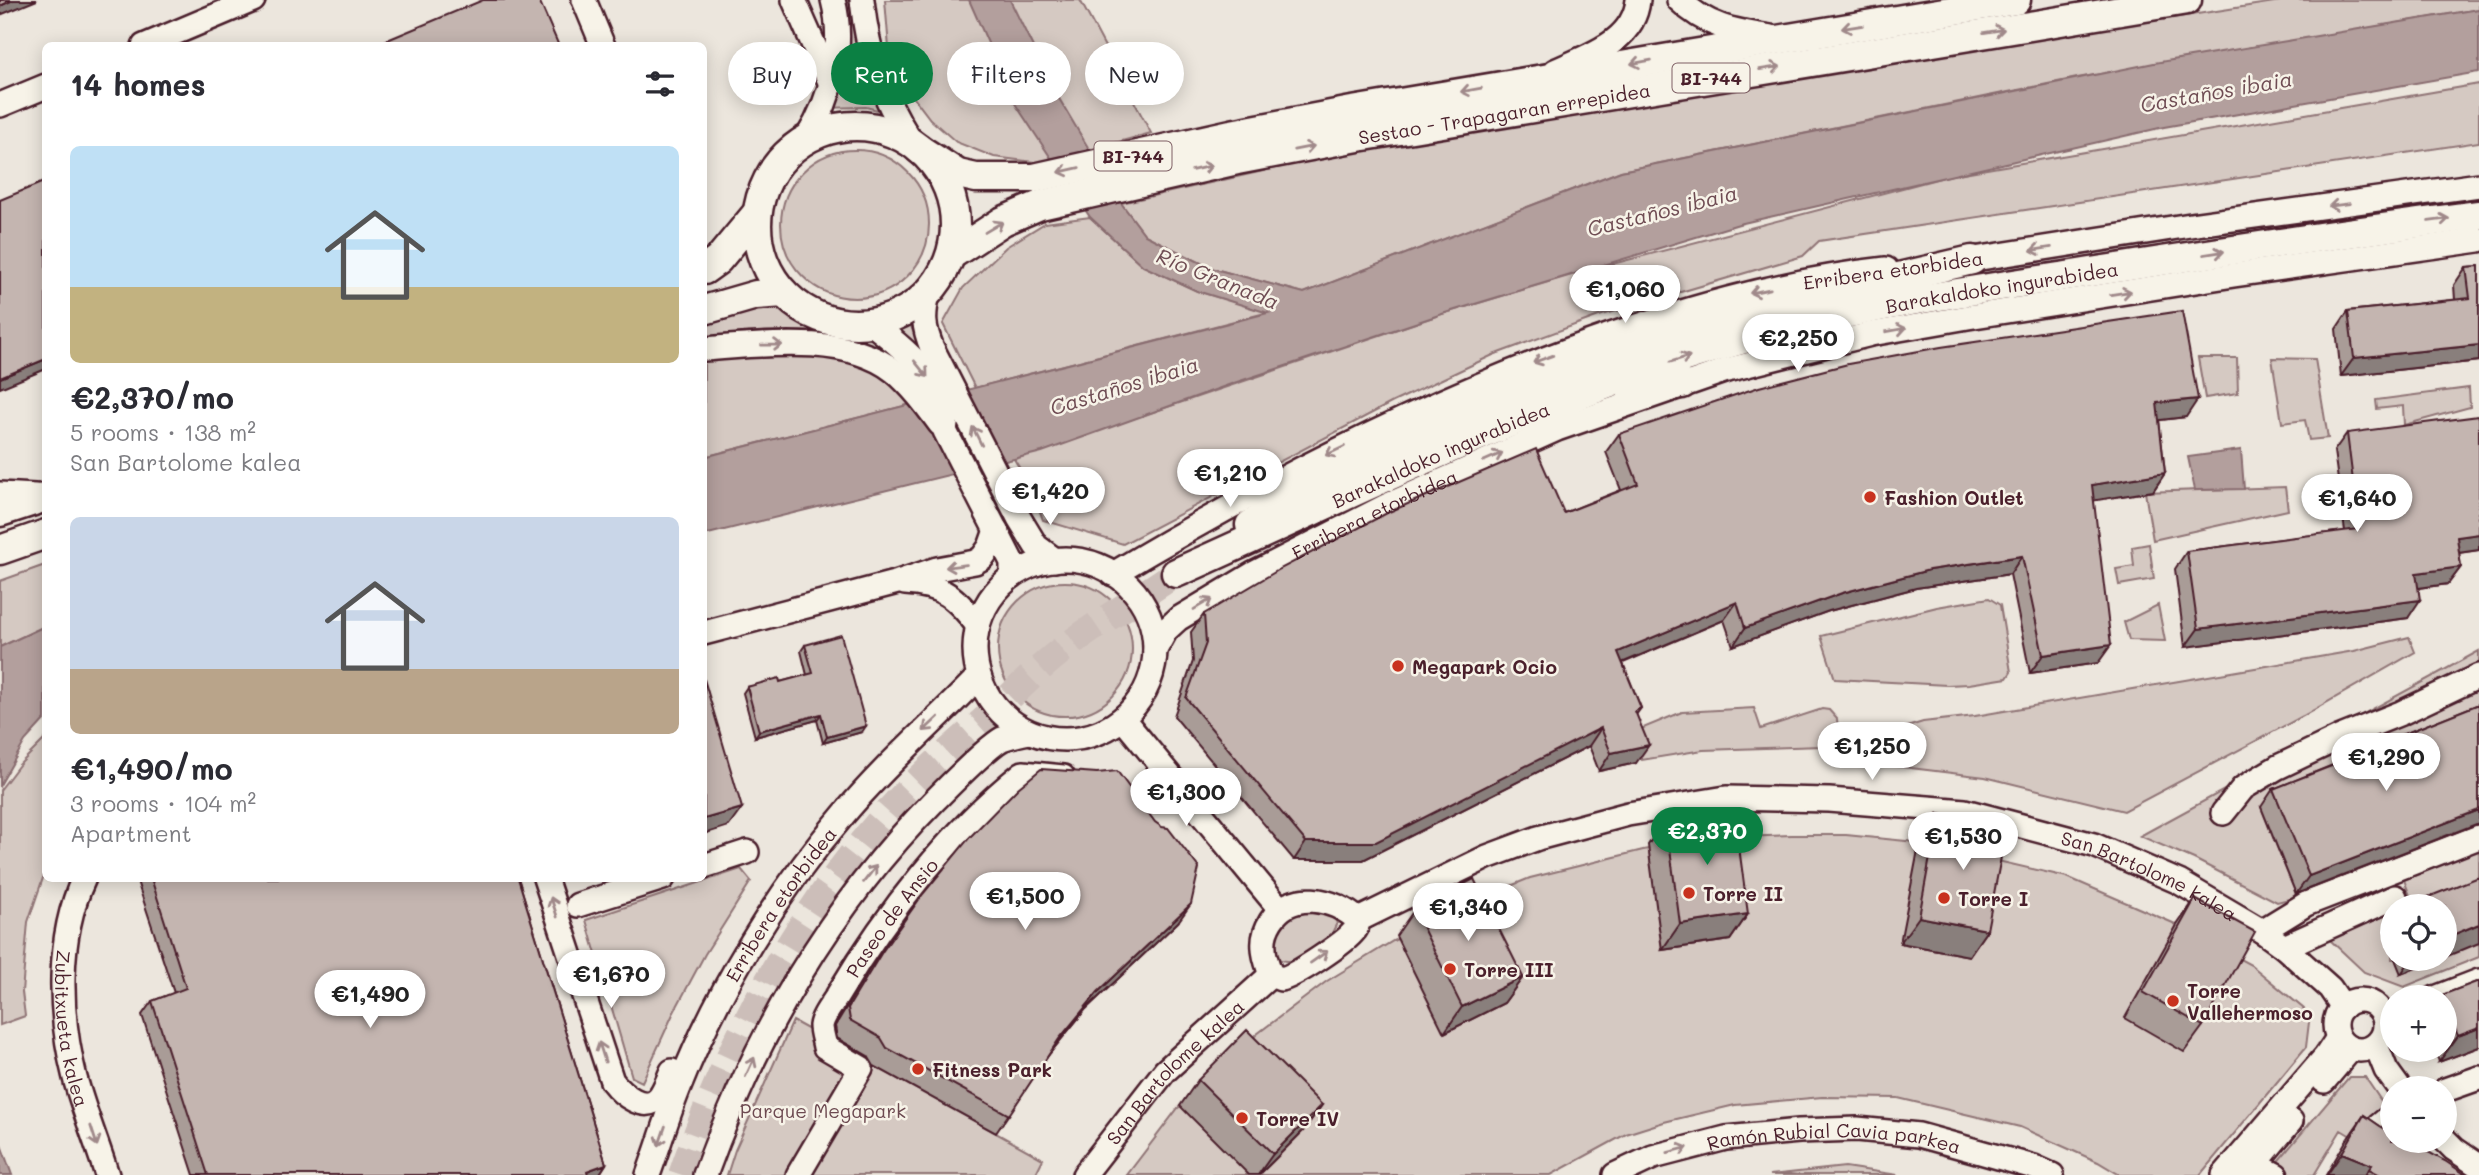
<!DOCTYPE html>
<meta charset="utf-8">
<style>
body{margin:0;font-family:Mali,sans-serif;background:#f2f2f3;color:#2b2b33;height:100vh;display:flex;flex-direction:column;font-size:26px;white-space:nowrap}
*{box-sizing:border-box;margin:0}
p{font-size:23px;color:#7c7c81}
.icon{flex:none;width:38px;height:38px;fill:none;stroke:currentColor;stroke-width:2;stroke-linecap:round;stroke-linejoin:round}
.map{position:relative;flex:1;overflow:hidden}
.side{position:absolute;left:42px;top:42px;width:665px;height:840px;display:flex;flex-direction:column;background:#fff;border-radius:10px;box-shadow:0 4px 18px #0003}
.side>*{flex:none}
.banner{position:absolute;left:728px;top:42px;width:665px;height:63px;display:flex;gap:14px}
.buttons{position:absolute;left:2380px;top:894px;display:grid;gap:14px}
.buttons a{display:grid;place-items:center;width:77px;height:77px;border-radius:50%;background:#fff;box-shadow:0 4px 18px #0003;font-size:35px}
.price{position:absolute;translate:-50% -60px;padding:0 16px;border-radius:24px;background:#fff;color:#222;font-size:23px;line-height:46px;filter:drop-shadow(0 2px 4px #0008)}
.price::after{content:'';position:absolute;left:50%;top:42px;width:21px;height:16px;margin-left:-10px;background:inherit;clip-path:polygon(0 0,100% 0,50% 100%)}
.price.selected{background:#0b8043;color:#fff}
ul{padding:0;list-style:none}
li{display:grid;align-content:center;gap:14px;height:371px;padding:0 28px}
li span{display:grid;place-items:center;height:217px;border-radius:10px;color:#555}
li>.icon{margin-inline-start:auto}
span .icon{width:126px;height:126px;fill:#fffc;stroke-width:1}
li b{font-size:30px}
h2{display:flex;justify-content:space-between;align-items:center;height:84px;padding:0 28px;font-size:30px}
.chip{padding:0 24px;border-radius:32px;background:#fff;box-shadow:0 4px 18px #0003;font-size:24px;line-height:63px}
.chip.selected{background:#0b8043;color:#fff}
.map>svg:first-child{display:block}
</style>
<div class="map">
<svg width="2479" height="1175" viewBox="0 0 2479 1175">
<rect width="100%" height="100%" fill="#ece6dd"/>
<filter id="ink" filterUnits="userSpaceOnUse"><feTurbulence type="fractalNoise" baseFrequency=".0143" numOctaves="2"/><feDisplacementMap in="SourceGraphic" scale="14" xChannelSelector="R" yChannelSelector="G"/><feConvolveMatrix kernelMatrix="1 2 1 2 8 2 1 2 1" color-interpolation-filters="sRGB"/></filter>
<g filter="url(#ink)">
<path fill="#d5c9c2" stroke="#907476" stroke-width="2" d="M833 0H862L893 114 866 107 818 108Z
M885 0H1080L1151 133 1042 163 994 157 956 142 930 119 905 86 889 48Z
M2287 0H2479V9L2077 78 1621 171 1304 293 1211 268 1145 235 1121 203 1378 145 1696 92Z
M2479 84V142L1819 241 1803 256 1599 316 1493 355 1393 402 1123 544 1043 520 1031 487 1014 459 1442 314 1582 272 1952 175Z
M781 224a74 74 0 1 1 148 0a74 74 0 1 1-148 0Z
M1090 217 1143 266 1197 291 1269 312 975 388 943 324 963 288 1006 247 1045 223Z
M784 293C822 326 859 332 905 311L939 397 704 457V310Z
M2198 358H2237L2238 393 2205 398Z
M2272 358 2315 359 2328 438 2309 440 2305 420 2282 423Z
M2469 388 2470 407 2404 425 2403 406 2377 409 2376 400Z
M2285 487 2288 510 2153 540 2145 492Z
M2149 544 2154 579 2119 585 2116 569 2134 566 2132 547Z
M45 565V626L0 647V581Z
M998 649a67 67 0 1 1 134 0a67 67 0 1 1-134 0Z
M1989 598 2000 605 2011 672 2007 678 1969 684 1947 685 1835 679 1821 636 1937 607Z
M2158 605 2165 641 2129 640 2124 622Z
M2409 637 2415 652 2303 716 2124 811 1985 777 1861 762 1894 731 1923 722 1975 716 2354 651Z
M2479 651V717L2354 854 2261 807 2297 897 2277 902 2194 859 2140 836Z
M1754 708 1761 729 1822 709 1829 710 1837 719 1838 730 1822 746 1703 750 1642 760 1631 733 1682 712Z
M45 739V872L28 922 22 992 25 1016 0 1025V790L19 765Z
M1792 835H1846L1916 842 2067 877 2173 923 2251 965 2310 1014 2306 1047 2200 1175H2120L2098 1162 2020 1127 1898 1098 1822 1097 1735 1105 1664 1122 1626 1134 1551 1175H1127L1178 1108 1257 1034 1327 981 1393 941 1483 897 1530 878 1643 850 1712 838Z
M2479 849V957L2404 987 2364 972 2329 939 2392 913V959H2445V906L2413 903 2404 880Z
M741 869 751 881 705 954 673 1014 642 1082 632 1077 586 920Z
M1312 911 1333 917 1337 923 1330 937C1315 948 1294 970 1275 957 1274 928 1279 914 1312 911Z
M793 1021 1043 1159 1035 1175H727L735 1150Z
M2349 1077H2365L2392 1117V1141H2414L2435 1162 2416 1175 2341 1130 2314 1175H2288L2274 1166Z
M1845 1167 1898 1175H1770Z"/>
<path fill="#b39f9d" stroke="#896c6f" stroke-width="2" d="M969 0H1010L1054 90 1121 203 1145 235 1211 268 1304 293 1621 171 2154 63 2479 9V72L2164 127 1739 224 1442 314 1234 383 1042 452 704 535V457L1268 313 1197 291 1143 266 1090 217 1014 102Z
M2241 450 2244 489 2195 490 2188 457Z
M45 626V719L25 741 0 785V647Z
M0 1142 12 1175H0Z"/>
<g fill="none" stroke-linecap="round" stroke-linejoin="round">
<path stroke="#ccbeb9" stroke-width="28" stroke-dasharray="28 14" stroke-linecap="butt" d="M682 1175C727 1046 791 924 880 821 913 782 952 748 991 714 1017 691 1042 664 1070 644 1104 619 1141 597 1176 573"/>
<defs>
<g id="minor">
<path d="M584 0 603 46"/>
<path d="M794 0 831 84"/>
<path d="M862 0C868 57 881 94 911 142"/>
<path d="M1679 0C1707 27 1734 31 1771 37"/>
<path d="M144 46 253 0"/>
<path d="M1555 71C1589 55 1634 42 1638 0"/>
<path d="M0 105 46 86"/>
<path d="M807 138C832 98 845 46 833 0"/>
<path d="M1955 262 2197 224 2479 185"/>
<path d="M928 293C923 316 923 326 932 348L1019 518 1036 546 1055 560"/>
<path d="M871 323C901 346 933 372 946 409 948 415 946 424 945 431L1012 562V576"/>
<path d="M704 349C760 345 846 333 894 371 912 386 926 405 940 424"/>
<path d="M0 494 35 496"/>
<circle cx="1065" cy="649" r="90"/>
<path d="M1113 574C1260 486 1413 407 1574 348 1676 311 1778 281 1886 269"/>
<path d="M905 583C942 585 956 597 978 626"/>
<path d="M704 633 898 582 937 569 975 562 982 558 990 547 996 530"/>
<path id="s1" d="M1155 650 1166 630 1178 619 1253 574 1386 506 1557 429 1727 370 1871 334 1968 317 2234 275 2479 240"/>
<path d="M1123 719 1280 909"/>
<path d="M2223 813 2243 788 2278 767 2341 737 2401 713 2479 676"/>
<path d="M704 866 747 852"/>
<path id="s2" d="M84 878C56 938 59 1015 75 1078 84 1111 97 1143 107 1175"/>
<path d="M545 878 612 1081C621 1093 645 1114 659 1097 665 1090 668 1079 672 1071"/>
<path d="M578 905 663 878"/>
<path id="s3" d="M1358 920C1333 898 1291 889 1271 921 1266 929 1263 939 1264 948 1264 957 1268 966 1271 975L1281 979C1294 977 1346 942 1354 931 1358 927 1357 925 1358 920L1487 857 1538 838 1628 814 1726 798 1829 800 1965 811 2094 845 2179 882 2262 931 2284 947 2330 988 2343 1007"/>
<path d="M2262 931 2306 904 2479 837"/>
<path d="M2284 947 2395 897"/>
<path d="M2435 998 2479 981"/>
<circle cx="2360" cy="1025" r="25"/>
<path d="M2376 1045 2386 1070 2399 1088"/>
<path d="M2324 1081 2351 1049"/>
<path d="M2445 1090 2479 1078"/>
<path d="M2365 1137 2392 1115"/>
<path d="M2445 1140 2454 1149 2479 1166"/>
<path d="M2255 1164 2276 1175"/>
<path id="s4" d="M648 1175C659 1145 668 1114 680 1085 718 989 778 891 845 813 886 764 935 722 979 676"/>
<path d="M705 1175C755 1036 831 905 935 800 950 785 986 748 1002 739 1010 736 1020 734 1028 732"/>
<path id="s5" d="M798 1175 861 1068 825 1047C824 1041 821 1032 821 1026 822 1016 834 1002 839 993 887 912 950 832 1023 773L1063 777"/>
<path id="s6" d="M1084 1175 1165 1071 1271 975"/>
<path id="s7" d="M1615 1175 1653 1157 1726 1138 1799 1131 1857 1129 1919 1135 2034 1167 2052 1175"/>
<path d="M2224 1175 2326 1056 2338 1038"/>
<path d="M2246 1175 2291 1121"/>
</g>
<g id="major">
<circle cx="856" cy="225" r="99"/>
<path d="M919 149 958 174 976 178H1034L1231 134 1352 111 2016 0"/>
<path id="s8" d="M951 255 1003 221 1040 205 1237 160 1358 137 2187 0"/>
<path d="M704 270 718 260 757 213"/>
<path d="M704 310 756 295 784 293"/>
<path d="M1628 384H1682"/>
<path d="M0 512 46 497"/>
<path d="M1250 525 1311 486 1354 465 1454 418 1586 364 1731 316 1972 260"/>
<path d="M0 550 46 534"/>
<path id="s9" d="M1176 573C1367 488 1549 394 1751 337 1854 308 1961 292 2066 276 2204 254 2341 233 2479 215"/>
</g>
</defs>
<use href="#minor" stroke="#4a1f2b" stroke-width="28"/>
<use href="#major" stroke="#4a1f2b" stroke-width="33"/>
<use href="#minor" stroke="#f7f3e8" stroke-width="23"/>
<use href="#major" stroke="#f7f3e8" stroke-width="28"/>
</g>
<path fill="#a99c97" stroke="#4a1f2b" stroke-width="2" d="M2479 266V361L2341 376 2336 329 2348 311 2455 300 2454 285 2466 267Z
M2186 417 2159 420 2165 473 2153 491 2094 500 2098 663 2030 673 2010 574 1916 588 1829 611 1733 646 1724 620 1623 663 1641 708 1636 715V763L1599 771 1589 746 1363 860H1294L1174 716 1193 661 1191 632 1204 614 1564 513 1621 490 1606 452 1619 434Z
M2347 433 2479 550 2459 553 2461 567 2448 584 2419 588 2408 618 2185 647 2175 569 2187 551 2345 531 2334 451Z
M805 645 862 732 823 743 817 720 755 737 743 693 747 687 780 682 807 675 801 651Z
M2479 704V823L2296 894 2261 807 2273 789 2333 765 2336 761Z
M1938 814 1987 930 1969 956 1900 943 1920 840Z
M1666 819 1748 914 1730 940 1662 950 1648 845Z
M136 878H518L606 1164 599 1175H194L142 1015 152 1001 174 993Z
M923 894 1178 922 1085 1010 1050 1053 996 1133 874 1066 868 1056 837 1038 835 1026 869 970Z
M2195 899 2203 1026 2184 1052 2125 1018 2177 925Z
M1414 910 1523 977 1504 1003 1444 1033 1396 936Z
M2392 923V952L2385 933Z
M2395 959H2438L2401 974Z
M2479 981V1047L2439 1062 2435 1050H2445V998H2440L2442 995Z
M1198 1080 1322 1105 1303 1131 1259 1175H1249L1180 1106Z
M2364 1115 2380 1126 2466 1175H2326L2346 1141Z"/>
<path fill="#897f7b" stroke="#4a1f2b" stroke-width="2" d="M13 0H37L0 15V6Z
M2479 345V361L2341 376 2354 358Z
M46 359V369L0 388V378Z
M2198 399 2186 417 2144 422 2157 403Z
M2165 473 2153 491 2079 503 2092 485Z
M2479 534V550L2444 555 2457 537Z
M2022 556 2010 574 1916 588 1829 611 1733 646 1745 628 1842 593 1929 570Z
M2461 567 2448 584 2404 590 2416 573Z
M2420 600 2408 618 2185 647 2198 629Z
M1737 602 1724 620 1605 670 1618 652Z
M2111 645 2098 663 2030 673 2043 655Z
M821 714 817 720 755 737 759 731Z
M866 726 862 732 823 743 827 737Z
M1601 728 1589 746 1363 860H1294L1306 842Z
M1649 745 1636 763 1599 771 1611 753Z
M742 808 729 826 704 834V819Z
M2479 810V823L2296 894 2309 876Z
M1191 904 1178 922 1085 1010 1046 1058 1059 1039 1098 992Z
M1748 914 1730 940 1662 950 1680 924Z
M1919 917 1987 930 1969 956 1900 943Z
M2479 924V943L2445 957V938Z
M2411 959H2438L2401 974Z
M1523 977 1504 1003 1444 1033 1462 1007Z
M2479 1028V1047L2439 1062 2458 1036Z
M1322 1105 1303 1131 1259 1175H1258L1273 1154Z
M2342 1153 2372 1165 2365 1175H2327Z
M606 1164 599 1175H584L587 1171Z"/>
<path fill="#c4b5b0" stroke="#4a1f2b" stroke-width="2" d="M0 0H13L0 6Z
M483 0H539L559 46H373Z
M46 181V359L0 378V200Z
M2479 266V345L2354 358 2348 311 2470 298 2466 267Z
M2182 311 2198 399 2157 403 2165 473 2092 485 2111 645 2043 655 2022 556 1929 570 1842 593 1745 628 1737 602 1618 652 1641 708 1635 711 1649 745 1611 753 1601 728 1376 842H1306L1186 698 1206 643 1204 614 1280 569 1389 512 1536 449 1564 513 1638 484 1619 434 1759 387 1848 364 1941 347Z
M2479 416V534L2457 537 2461 567 2416 573 2420 600 2198 629 2187 551 2359 529 2347 433Z
M841 635 866 726 827 737 821 714 759 731 747 687 779 678 780 682 813 673 805 645Z
M704 679 742 808 704 819Z
M2479 704V810L2309 876 2273 789 2337 764 2336 761Z
M1041 769 1097 773 1117 771 1155 822 1162 827 1168 828 1199 868 1191 904 1098 992 1059 1039 1009 1115 887 1048 881 1038 850 1020 848 1008 882 952 923 894 969 838 1018 788Z
M1734 810 1748 914 1680 924 1666 819Z
M1938 814 2007 826 1987 930 1919 917Z
M2479 877V924L2445 938V906H2405Z
M151 878H518L606 1164 587 1171 588 1175H208L152 1001 186 988Z
M1474 879 1523 977 1462 1007 1414 910Z
M2195 899 2255 932 2203 1026 2143 992Z
M2479 981V1028L2458 1036 2445 1002V998H2443L2442 995Z
M1247 1030 1322 1105 1273 1154 1198 1080Z
M2364 1115 2380 1126 2392 1133V1141H2408L2445 1161 2466 1175H2380L2369 1169 2372 1165 2342 1153Z"/>
<defs><path id="oneway-shaft" d="M-6 0H5M1.5-3L5.5 0L1.5 3" fill="none" stroke-width="1.6" stroke-linecap="round" stroke-linejoin="round" transform="scale(1.75)"/></defs>
<g stroke="#a0898a">
<use href="#oneway-shaft" transform="translate(1852 27) rotate(171)"/>
<use href="#oneway-shaft" transform="translate(1994 31) rotate(-9)"/>
<use href="#oneway-shaft" transform="translate(1641 62) rotate(170)"/>
<use href="#oneway-shaft" transform="translate(1770 68) rotate(-9)"/>
<use href="#oneway-shaft" transform="translate(1471 90) rotate(170)"/>
<use href="#oneway-shaft" transform="translate(1304 148) rotate(-11)"/>
<use href="#oneway-shaft" transform="translate(1202 168) rotate(-13)"/>
<use href="#oneway-shaft" transform="translate(1069 170) rotate(167)"/>
<use href="#oneway-shaft" transform="translate(2339 205) rotate(172)"/>
<use href="#oneway-shaft" transform="translate(2439 220) rotate(-8)"/>
<use href="#oneway-shaft" transform="translate(994 227) rotate(-31)"/>
<use href="#oneway-shaft" transform="translate(2041 249) rotate(171)"/>
<use href="#oneway-shaft" transform="translate(2214 253) rotate(-9)"/>
<use href="#oneway-shaft" transform="translate(1760 291) rotate(168)"/>
<use href="#oneway-shaft" transform="translate(2121 293) rotate(-9)"/>
<use href="#oneway-shaft" transform="translate(1896 330) rotate(-10)"/>
<use href="#oneway-shaft" transform="translate(772 345) rotate(-1)"/>
<use href="#oneway-shaft" transform="translate(1543 359) rotate(160)"/>
<use href="#oneway-shaft" transform="translate(1680 359) rotate(-17)"/>
<use href="#oneway-shaft" transform="translate(921 369) rotate(51)"/>
<use href="#oneway-shaft" transform="translate(977 436) rotate(-117)"/>
<use href="#oneway-shaft" transform="translate(1335 451) rotate(154)"/>
<use href="#oneway-shaft" transform="translate(1493 457) rotate(-24)"/>
<use href="#oneway-shaft" transform="translate(956 566) rotate(173)"/>
<use href="#oneway-shaft" transform="translate(1203 604) rotate(-31)"/>
<use href="#oneway-shaft" transform="translate(931 724) rotate(137)"/>
<use href="#oneway-shaft" transform="translate(870 874) rotate(-52)"/>
<use href="#oneway-shaft" transform="translate(554 907) rotate(-108)"/>
<use href="#oneway-shaft" transform="translate(1319 957) rotate(-35)"/>
<use href="#oneway-shaft" transform="translate(602 1052) rotate(-108)"/>
<use href="#oneway-shaft" transform="translate(750 1067) rotate(-65)"/>
<use href="#oneway-shaft" transform="translate(94 1136) rotate(72)"/>
<use href="#oneway-shaft" transform="translate(662 1136) rotate(109)"/>
<use href="#oneway-shaft" transform="translate(1678 1150) rotate(-15)"/>
</g>
</g>
<g fill="#c8321e" stroke="#f7f3e8" stroke-width="2.5">
<circle cx="1870" cy="497" r="7"/>
<circle cx="1398" cy="666" r="7"/>
<circle cx="1689" cy="893" r="7"/>
<circle cx="1944" cy="898" r="7"/>
<circle cx="1450" cy="969" r="7"/>
<circle cx="2173" cy="1001" r="7"/>
<circle cx="918" cy="1069" r="7"/>
<circle cx="1242" cy="1118" r="7"/>
</g>
<g text-anchor="middle" dominant-baseline="central" stroke-width="5" stroke-linejoin="round" paint-order="stroke">
<g fill="#f7f3e8" stroke="#7e5f64" stroke-width="2">
<rect x="1672.5" y="63.5" width="77" height="29" rx="5"/>
<rect x="1094.5" y="141.5" width="77" height="29" rx="5"/>
</g>
<g font-size="18" font-weight="bold" fill="#4a1f2b">
<text x="1711" y="78">BI-744</text>
<text x="1133" y="156">BI-744</text>
</g>
<g font-size="19" fill="#4a1f2b" stroke="#f7f3e8">
<text stroke="none"><textPath href="#s8" startOffset="576">Sestao - Trapagaran errepidea</textPath></text>
<text transform="translate(1893 270) rotate(-8)">Erribera etorbidea</text>
<text stroke="none"><textPath href="#s9" startOffset="878">Barakaldoko ingurabidea</textPath></text>
<text stroke="none"><textPath href="#s9" startOffset="290">Barakaldoko ingurabidea</textPath></text>
<text stroke="none"><textPath href="#s1" startOffset="262">Erribera etorbidea</textPath></text>
<text stroke="none"><textPath href="#s3" startOffset="1092">San Bartolome kalea</textPath></text>
<text stroke="none"><textPath href="#s4" startOffset="303">Erribera etorbidea</textPath></text>
<text stroke="none"><textPath href="#s5" startOffset="317">Paseo de Ansio</textPath></text>
<text stroke="none"><textPath href="#s2" startOffset="154">Zubitxueta kalea</textPath></text>
<text stroke="none"><textPath href="#s6" startOffset="138">San Bartolome kalea</textPath></text>
<text stroke="none"><textPath href="#s7" startOffset="226">Ramón Rubial Cavia parkea</textPath></text>
</g>
<g font-size="19" font-weight="bold" fill="#4a1f2b" stroke="#f7f3e8" text-anchor="start">
<text x="1884" y="497">Fashion Outlet</text>
<text x="1412" y="666">Megapark Ocio</text>
<text x="1703" y="893">Torre II</text>
<text x="1958" y="898">Torre I</text>
<text x="1464" y="969">Torre III</text>
<text x="2187" y="990">Torre<tspan x="2187" dy="22">Vallehermoso</tspan></text>
<text x="932" y="1069">Fitness Park</text>
<text x="1256" y="1118">Torre IV</text>
</g>
<g font-size="19" fill="#6d4a51" stroke="#f7f3e8">
<text x="823" y="1110">Parque Megapark</text>
</g>
<g font-size="21" font-style="italic" fill="#6f4c53" stroke="#f7f3e8">
<text transform="translate(2216 91) rotate(-10)">Castaños ibaia</text>
<text transform="translate(1662 210) rotate(-14)">Castaños ibaia</text>
<text transform="translate(1218 278) rotate(22)">Río Granada</text>
<text transform="translate(1124 385) rotate(-17)">Castaños ibaia</text>
</g>
</g>
</svg>
<div class="buttons">
<a><svg class="icon" aria-label="locate" viewBox="0 0 24 24"><circle cx="12" cy="12" r="6"/><path d="M12 2v4M12 18v4M2 12h4M18 12h4"/></svg></a>
<a>+</a>
<a>−</a>
</div>
<b class="price" style="left:1625px;top:325px">€1,060</b>
<b class="price" style="left:1798px;top:374px">€2,250</b>
<b class="price" style="left:1230px;top:509px">€1,210</b>
<b class="price" style="left:1050px;top:527px">€1,420</b>
<b class="price" style="left:2357px;top:534px">€1,640</b>
<b class="price" style="left:1872px;top:782px">€1,250</b>
<b class="price" style="left:2386px;top:793px">€1,290</b>
<b class="price" style="left:1186px;top:828px">€1,300</b>
<b class="price selected" style="left:1707px;top:867px">€2,370</b>
<b class="price" style="left:1963px;top:872px">€1,530</b>
<b class="price" style="left:1025px;top:932px">€1,500</b>
<b class="price" style="left:1468px;top:943px">€1,340</b>
<b class="price" style="left:611px;top:1010px">€1,670</b>
<b class="price" style="left:370px;top:1030px">€1,490</b>
<div class="banner">
<a class="chip">Buy</a>
<a class="chip selected">Rent</a>
<a class="chip">Filters</a>
<a class="chip">New</a>
</div>
<section class="side">
<h2>14 homes<svg class="icon" aria-label="filters" viewBox="0 0 24 24"><path d="M4 7h16M4 17h16"/><circle cx="9" cy="7" r="2"/><circle cx="15" cy="17" r="2"/></svg></h2>
<ul>
<li><span style="background:linear-gradient(#bfe0f5 65%,#c2b280 0)"><svg class="icon" aria-label="home" viewBox="0 0 24 24"><path d="M3 11l9-7 9 7M6 9v11h12V9"/></svg></span><div><b>€2,370/mo</b><p>5 rooms · 138 m²</p><p>San Bartolome kalea</p></div></li>
<li><span style="background:linear-gradient(#c9d6e8 70%,#b9a48a 0)"><svg class="icon" aria-label="home" viewBox="0 0 24 24"><path d="M3 11l9-7 9 7M6 9v11h12V9"/></svg></span><div><b>€1,490/mo</b><p>3 rooms · 104 m²</p><p>Apartment</p></div></li>
</ul>
</section>
</div>
